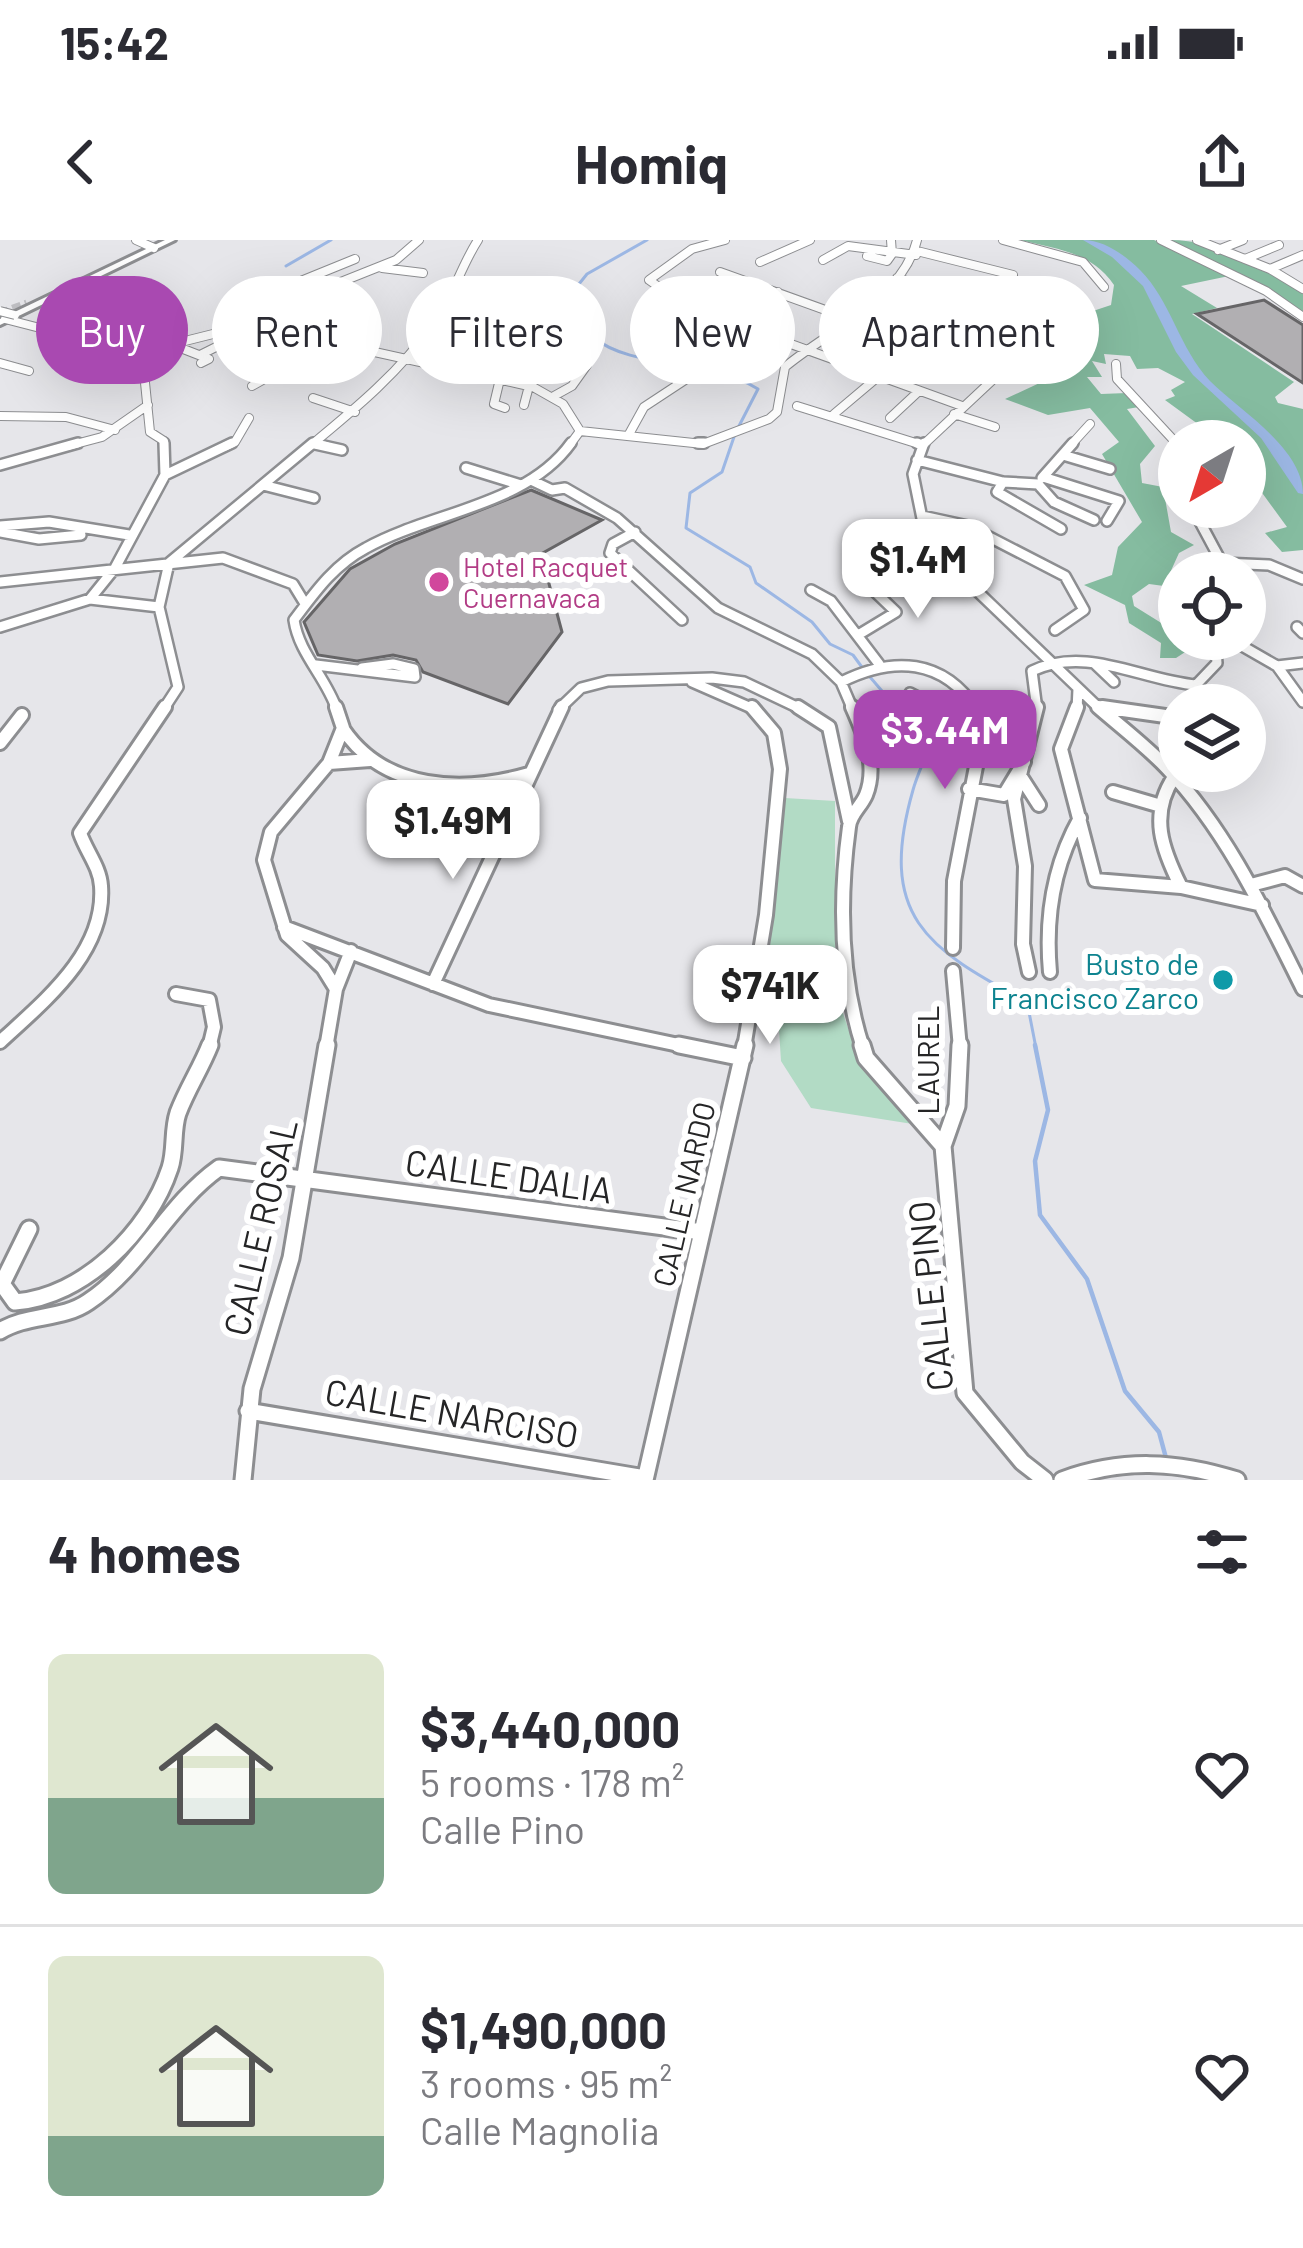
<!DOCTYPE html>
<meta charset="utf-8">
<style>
body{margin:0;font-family:Barlow,sans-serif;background:#f7f7f7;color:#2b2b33;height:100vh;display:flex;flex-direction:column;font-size:45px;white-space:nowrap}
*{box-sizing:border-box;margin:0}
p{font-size:39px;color:#7c7c81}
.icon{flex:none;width:66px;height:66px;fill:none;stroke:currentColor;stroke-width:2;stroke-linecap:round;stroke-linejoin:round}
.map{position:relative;height:1240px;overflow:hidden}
.drawer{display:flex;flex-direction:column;background:#fff;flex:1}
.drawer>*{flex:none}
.hud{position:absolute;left:36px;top:36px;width:1233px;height:108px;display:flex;gap:24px}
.needle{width:78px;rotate:219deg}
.fabs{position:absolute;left:1158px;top:180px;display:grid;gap:24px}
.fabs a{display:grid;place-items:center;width:108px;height:108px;border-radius:50%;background:#fff;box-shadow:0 12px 48px #0002;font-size:60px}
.price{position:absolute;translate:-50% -102px;padding:0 27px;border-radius:24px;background:#fff;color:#222;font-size:39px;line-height:78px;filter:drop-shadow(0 3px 6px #0008)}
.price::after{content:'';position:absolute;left:50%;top:72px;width:36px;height:27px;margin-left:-18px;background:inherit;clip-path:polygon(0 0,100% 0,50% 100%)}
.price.selected{background:#a949b1;color:#fff}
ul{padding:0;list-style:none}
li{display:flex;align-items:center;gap:36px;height:300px;padding:0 48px}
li+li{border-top:3px solid #e1e1e2}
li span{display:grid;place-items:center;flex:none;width:336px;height:240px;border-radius:18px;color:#555}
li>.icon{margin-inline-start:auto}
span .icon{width:144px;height:144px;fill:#fffc;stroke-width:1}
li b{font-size:51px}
h2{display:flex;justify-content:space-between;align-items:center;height:144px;padding:0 48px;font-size:51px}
.tag{padding:0 42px;border-radius:54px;background:#fff;box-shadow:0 12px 48px #0002;font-size:42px;line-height:108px}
.tag.selected{background:#a949b1;color:#fff}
.status{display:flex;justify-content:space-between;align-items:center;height:84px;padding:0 60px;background:#fff;direction:ltr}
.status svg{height:33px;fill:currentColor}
header{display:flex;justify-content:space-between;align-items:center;height:156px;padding:0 48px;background:#fff;font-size:54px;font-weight:700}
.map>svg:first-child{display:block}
</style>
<div class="status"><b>15:42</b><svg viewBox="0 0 49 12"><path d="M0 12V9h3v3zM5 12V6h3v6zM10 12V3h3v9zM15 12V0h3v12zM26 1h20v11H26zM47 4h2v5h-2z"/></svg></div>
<header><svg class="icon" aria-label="back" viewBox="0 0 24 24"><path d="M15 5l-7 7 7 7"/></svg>Homiq<svg class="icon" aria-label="share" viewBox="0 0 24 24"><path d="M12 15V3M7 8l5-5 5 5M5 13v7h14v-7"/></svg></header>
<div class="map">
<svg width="1303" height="1240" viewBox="0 0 1303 1240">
<rect width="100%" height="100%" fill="#e6e6ea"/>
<path fill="#b2dbc5" d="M785 558 835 561V750L857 814 919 885 811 868 781 821 777 758 765 754Z"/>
<path fill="#85bca0" d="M1020 0H1154L1229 36 1181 46 1217 68 1192 74 1294 142 1275 157 1278 163 1303 169V310L1282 312 1265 293 1287 287 1260 250 1245 251V201H1204L1217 198 1165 160 1175 156 1171 150 1185 142 1158 128 1137 129 1130 116 1104 114 1106 124 1092 121 1102 137H1087L1101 154 1127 153 1139 167 1127 169 1155 206 1140 224 1142 243 1163 247 1171 292 1194 305 1179 313 1164 346 1149 344 1132 356 1134 366 1179 394V399L1199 403 1176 418H1160L1161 403 1129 383 1125 365 1084 345 1112 335 1118 307 1142 282 1102 214 1119 202 1090 168 1048 175 1005 159 1046 140 1045 115 1028 104 1043 88 1062 90 1075 77 1111 65 1114 45C1092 12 1056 9 1020 0Z
M1170 0C1219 0 1262 26 1303 51V73L1265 46Z"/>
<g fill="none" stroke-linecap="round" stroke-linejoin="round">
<path stroke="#9cb7e4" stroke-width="3" d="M647 0 587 34 571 54C576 68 581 87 593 97 632 130 707 117 758 149L739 186
M286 26 331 0
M735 194 722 232 690 253 686 288 750 327 756 343 812 382 830 404 853 415 864 430
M870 437 882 451 887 470 932 497C927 516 918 532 913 550 877 676 926 708 1027 762L1036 808"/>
<path stroke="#9cb7e4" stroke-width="4.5" d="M1035 805 1048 870 1035 921 1040 975 1087 1039 1125 1151 1159 1192 1166 1218"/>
<path fill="#9cb7e4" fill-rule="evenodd" d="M1083 0C1104 0 1125 15 1140 30 1171 61 1179 108 1210 141 1239 170 1303 208 1303 254L1298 253 1261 198 1193 135 1176 112 1143 46 1112 17Z"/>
</g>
<path fill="#b1afb2" stroke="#666567" stroke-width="3" d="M1264 60 1303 85V143L1197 74Z
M531 250 602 280 541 314 562 392 508 464 423 432 416 420 393 415 357 421 318 415 304 382 350 329 395 304Z"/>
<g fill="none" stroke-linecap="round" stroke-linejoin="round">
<path stroke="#bfbfc3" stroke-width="9" stroke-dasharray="9 4.5" stroke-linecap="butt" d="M0 74 27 64"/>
<defs>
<path id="minor-far3" d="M136 0 154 8
M725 0 692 9 649 40 666 52 697 58 730 82 962 166
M1003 0 1083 22 1104 47
M1161 0 1266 51 1303 77
M1197 0 1270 29 1303 49
M1218 10 1243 0
M917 11 1013 35
M867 16 887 21 892 14 891 0
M1245 19 1279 5
M823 20 848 6 916 15
M760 22 810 0
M382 28 423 33
M1270 29 1303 15
M720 32 1000 133 922 206
M897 38 1035 80
M296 43 355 19
M1012 73 1045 47
M5 79 137 113 241 87 361 109 533 147 563 164 580 191
M233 85 396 20 419 0
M655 88 700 101 778 52
M173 105 209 119 201 123
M142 113 150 192 164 201V206
M200 115 218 106
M0 123 29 131
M1116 124 1117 139 1179 206
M500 139 494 164 505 168
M252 146 284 128 275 118 311 101
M554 156 572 146 587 125
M313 158 355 172
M524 165 529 146
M797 166 922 205
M834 174 917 104
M954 174 995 187
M0 176 66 177 115 190
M890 178 919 151
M580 191 703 204 769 179 777 172 785 127C829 90 902 60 917 0
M628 196 644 167 685 140
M315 204 326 206
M68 206 102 197 148 165
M226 206 235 202 249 178
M310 206C355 169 401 131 435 82 452 59 461 26 478 0
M569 206 580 191
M1070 206 1090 184"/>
<path id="minor-far2" d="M698 203H704
M917 203 922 205
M924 203 913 234 927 303 1101 470
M315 204 342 210
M1063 215 1110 229
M917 220 1003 242 1038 244
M0 225 78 203
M466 228 521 245
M165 235 232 203
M1043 237 1119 261 1107 281
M1042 238 1073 203
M533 241 552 250 565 248 617 278 718 368 812 414 841 442 853 470
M1003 242 997 252 1061 289
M1038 244 1054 262 1094 280
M263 245 314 258
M1192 267 1222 323
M922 276 968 286 1065 336 1084 370 1055 390
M0 286 49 282 129 295
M0 292 39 299 81 295
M635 292 613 304 610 313 682 380
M1222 323 1269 325 1303 339
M0 342 223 318 293 344 304 362
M811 350 831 361 879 424
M90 359 115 328 165 235 164 203
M0 387 90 359 159 367
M1297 387 1303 393
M858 395 896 372 872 349
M1230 399 1277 426 1303 462
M1094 423 1114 442
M316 425 415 437
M1277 426 1303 423
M362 428 393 424 414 429 415 437
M692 442 756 470
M841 442C893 416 943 418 977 470
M910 453 943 470
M1098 466 1123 470
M163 470 178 447 159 367 169 323 313 203
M337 470C326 437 299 414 294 380 315 352 334 325 366 308 430 272 526 266 571 203
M558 470 581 448 608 441 712 438 744 442 803 470
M1037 470 1032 431C1087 405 1140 440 1196 445L1217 423 1215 399
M1077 470 1078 449"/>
<path id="minor-far1" d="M798 467 829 487 849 581
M852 467C864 494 878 525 866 555 861 567 850 574 849 587 839 661 840 737 863 808
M937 467 983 490
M1077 467 1061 509 1095 640 1181 647 1262 665
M1098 467C1121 487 1146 506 1167 528 1227 591 1265 673 1303 749
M1102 467 1179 478
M343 489C385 551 463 553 529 534
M0 503 22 475
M329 523 370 520
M1021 537 1039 565
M1174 537C1149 575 1162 609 1181 647
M969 549 1004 555 1024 522
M1113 552 1161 566
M1251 645 1285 636 1303 646
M284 687 489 765 693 808
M953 708 954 641 983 490 976 467
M953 731 960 808
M1029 732 1023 704 1025 626 1014 559 1037 467
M1050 732C1045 677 1053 626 1080 578
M433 744 562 467
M336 749 323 728 287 695 264 620 271 592 329 523 343 488 336 467
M176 754 209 760 214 787 209 808
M0 802C43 762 106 713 101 646 100 627 86 611 80 593L165 467
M326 808 336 749 351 711
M744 808 766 675 780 529 774 493 752 467"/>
<path id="minor" d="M679 805 743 818
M862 805 866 818 943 906
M943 906 965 1153 1022 1222 1045 1240
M943 906 957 866 960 805
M29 989 2 1044 15 1062C83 1057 149 992 170 928 176 910 172 891 178 873 187 849 201 828 210 805
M0 1091C27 1074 62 1080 88 1062 141 1027 167 965 219 928L702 992
M248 1171 645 1238
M243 1240 252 1149 291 1018 327 805
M645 1240 745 805
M1062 1240C1122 1218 1177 1221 1237 1240"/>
<path id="major" d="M165 0H175L0 85V79Z"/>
</defs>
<use href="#minor-far3" stroke="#8d8e91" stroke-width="10"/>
<use href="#minor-far2" stroke="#8d8e91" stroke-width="14"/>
<use href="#minor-far1" stroke="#8d8e91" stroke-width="18"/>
<use href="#minor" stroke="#8d8e91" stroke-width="21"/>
<use href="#major" stroke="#8d8e91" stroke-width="6"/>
<use href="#minor-far3" stroke="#fff" stroke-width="8"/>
<use href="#minor-far2" stroke="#fff" stroke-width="9"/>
<use href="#minor-far1" stroke="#fff" stroke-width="12"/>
<use href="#minor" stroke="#fff" stroke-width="15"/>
<use href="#major" fill="#fff" fill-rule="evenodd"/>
<defs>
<path id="minor-bridge" d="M0 71 15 75"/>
</defs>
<use href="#minor-bridge" stroke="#8d8e91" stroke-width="10" stroke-linecap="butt"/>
<use href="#minor-bridge" stroke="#fff" stroke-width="8"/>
</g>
<circle fill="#d1479c" stroke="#fff" stroke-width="4.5" cx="439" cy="342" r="12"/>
<circle fill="#0f9aa8" stroke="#fff" stroke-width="4.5" cx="1223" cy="740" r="12"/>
<g text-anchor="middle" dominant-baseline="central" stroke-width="12" stroke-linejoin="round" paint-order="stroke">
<g font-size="27" fill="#b23c85" stroke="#fff" text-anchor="start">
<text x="463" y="326">Hotel Racquet<tspan x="463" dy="31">Cuernavaca</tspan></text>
</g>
<g font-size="30" fill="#0d838f" stroke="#fff" text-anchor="end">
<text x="1199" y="723">Busto de<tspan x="1199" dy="34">Francisco Zarco</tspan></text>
</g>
<g font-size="30" fill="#252526" stroke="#fff">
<text transform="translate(927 820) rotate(-90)">LAUREL</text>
<text transform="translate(683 954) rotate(-77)">CALLE NARDO</text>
</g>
<g font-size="36" fill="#252526" stroke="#fff">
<text transform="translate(509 935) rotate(8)">CALLE DALIA</text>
<text transform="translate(259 987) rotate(-77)">CALLE ROSAL</text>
<text transform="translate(929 1056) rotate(-96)">CALLE PINO</text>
<text transform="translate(452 1172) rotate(10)">CALLE NARCISO</text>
</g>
</g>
</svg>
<div class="fabs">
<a><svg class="needle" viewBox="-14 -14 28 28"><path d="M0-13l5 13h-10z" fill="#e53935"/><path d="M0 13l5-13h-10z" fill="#7c7c81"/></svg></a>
<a><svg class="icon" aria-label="locate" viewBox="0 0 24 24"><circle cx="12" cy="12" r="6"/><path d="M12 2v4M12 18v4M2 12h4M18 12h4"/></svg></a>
<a><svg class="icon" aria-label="layers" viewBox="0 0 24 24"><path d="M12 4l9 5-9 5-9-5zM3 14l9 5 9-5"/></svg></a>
</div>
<b class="price" style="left:918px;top:381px">$1.4M</b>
<b class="price selected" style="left:945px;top:552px">$3.44M</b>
<b class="price" style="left:453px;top:642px">$1.49M</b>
<b class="price" style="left:770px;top:807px">$741K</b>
<div class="hud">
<a class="tag selected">Buy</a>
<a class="tag">Rent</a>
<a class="tag">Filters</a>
<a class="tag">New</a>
<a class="tag">Apartment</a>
</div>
</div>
<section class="drawer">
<h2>4 homes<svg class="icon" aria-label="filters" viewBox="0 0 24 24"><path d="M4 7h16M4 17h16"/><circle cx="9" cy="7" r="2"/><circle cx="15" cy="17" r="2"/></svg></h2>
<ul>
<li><span style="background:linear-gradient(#dfe7d0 60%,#7fa58c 0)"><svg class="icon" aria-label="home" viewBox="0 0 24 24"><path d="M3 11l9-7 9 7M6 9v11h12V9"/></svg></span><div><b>$3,440,000</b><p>5 rooms · 178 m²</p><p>Calle Pino</p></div><svg class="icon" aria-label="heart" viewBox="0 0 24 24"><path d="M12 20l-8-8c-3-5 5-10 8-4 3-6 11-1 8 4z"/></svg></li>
<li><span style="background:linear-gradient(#dfe7d0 75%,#7fa58c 0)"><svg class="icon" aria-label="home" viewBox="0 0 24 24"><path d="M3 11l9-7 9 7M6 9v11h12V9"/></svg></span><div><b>$1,490,000</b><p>3 rooms · 95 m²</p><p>Calle Magnolia</p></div><svg class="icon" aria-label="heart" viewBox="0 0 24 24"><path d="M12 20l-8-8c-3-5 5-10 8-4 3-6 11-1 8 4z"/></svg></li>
</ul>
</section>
